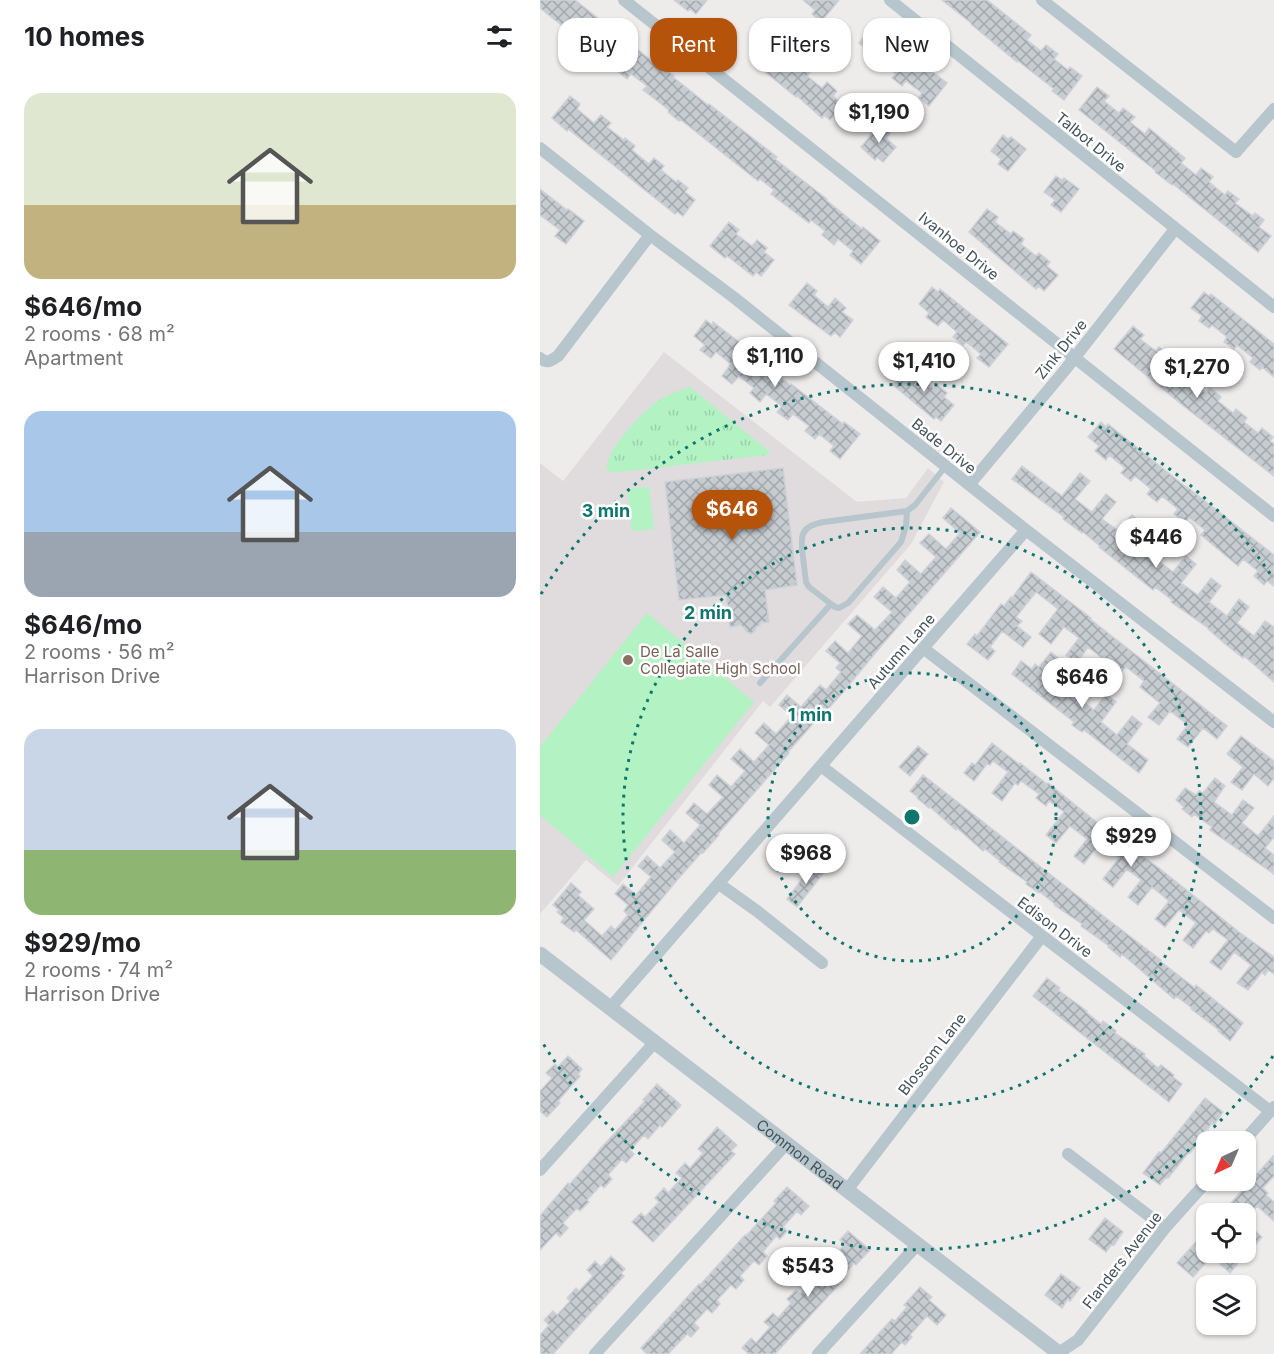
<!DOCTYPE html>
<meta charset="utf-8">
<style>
body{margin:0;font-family:Inter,sans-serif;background:#f2f2f2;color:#202124;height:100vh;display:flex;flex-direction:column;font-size:22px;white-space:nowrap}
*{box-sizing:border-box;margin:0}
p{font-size:20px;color:#757577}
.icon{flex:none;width:33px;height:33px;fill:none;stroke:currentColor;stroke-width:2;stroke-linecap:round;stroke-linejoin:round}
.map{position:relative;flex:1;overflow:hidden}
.details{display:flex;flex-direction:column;background:#fff;width:540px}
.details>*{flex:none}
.hud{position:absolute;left:18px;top:18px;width:570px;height:54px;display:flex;gap:12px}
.needle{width:39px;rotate:224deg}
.controls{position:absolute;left:656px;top:1131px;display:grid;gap:12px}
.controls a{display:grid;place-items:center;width:60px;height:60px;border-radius:12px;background:#fff;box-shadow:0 2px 4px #0004;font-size:30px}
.price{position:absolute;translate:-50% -51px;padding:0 14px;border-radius:21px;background:#fff;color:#222;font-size:20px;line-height:39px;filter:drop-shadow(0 2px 3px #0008)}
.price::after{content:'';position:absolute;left:50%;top:36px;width:18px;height:14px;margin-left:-9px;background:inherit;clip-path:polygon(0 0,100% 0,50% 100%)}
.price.active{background:#b45309;color:#fff}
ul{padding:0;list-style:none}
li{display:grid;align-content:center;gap:12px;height:318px;padding:0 24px}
li span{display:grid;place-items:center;height:186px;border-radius:18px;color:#555}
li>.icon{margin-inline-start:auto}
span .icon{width:108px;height:108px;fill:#fffc;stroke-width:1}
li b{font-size:26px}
h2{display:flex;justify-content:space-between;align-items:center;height:72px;padding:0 24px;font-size:26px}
.tag{padding:0 21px;border-radius:18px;background:#fff;box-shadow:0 2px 4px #0004;font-size:21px;line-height:54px}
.tag.active{background:#b45309;color:#fff}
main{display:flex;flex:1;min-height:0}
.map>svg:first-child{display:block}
</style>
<main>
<section class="details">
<h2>10 homes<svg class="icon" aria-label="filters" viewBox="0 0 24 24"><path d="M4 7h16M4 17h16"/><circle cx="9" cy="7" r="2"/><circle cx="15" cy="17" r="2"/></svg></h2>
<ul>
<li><span style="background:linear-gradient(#dfe7d0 60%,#c2b280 0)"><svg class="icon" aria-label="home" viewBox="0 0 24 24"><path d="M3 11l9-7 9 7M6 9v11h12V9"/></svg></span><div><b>$646/mo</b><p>2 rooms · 68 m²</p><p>Apartment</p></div></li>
<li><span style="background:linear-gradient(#a9c7e8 65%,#9aa5b1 0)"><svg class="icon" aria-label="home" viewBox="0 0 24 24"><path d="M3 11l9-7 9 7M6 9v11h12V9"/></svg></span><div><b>$646/mo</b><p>2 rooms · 56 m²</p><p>Harrison Drive</p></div></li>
<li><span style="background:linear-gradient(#c9d6e8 65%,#8fb573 0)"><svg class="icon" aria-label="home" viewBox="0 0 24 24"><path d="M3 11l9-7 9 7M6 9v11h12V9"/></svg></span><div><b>$929/mo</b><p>2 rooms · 74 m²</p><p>Harrison Drive</p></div></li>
</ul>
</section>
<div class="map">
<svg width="734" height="1354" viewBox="0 0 734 1354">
<defs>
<pattern id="grass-tufts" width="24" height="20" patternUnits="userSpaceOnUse" patternTransform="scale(1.5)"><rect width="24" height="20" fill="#b3f2c3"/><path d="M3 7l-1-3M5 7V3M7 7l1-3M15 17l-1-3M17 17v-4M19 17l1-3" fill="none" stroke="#9bd1aa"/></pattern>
<pattern id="building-cross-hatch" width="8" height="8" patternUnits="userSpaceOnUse" patternTransform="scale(1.5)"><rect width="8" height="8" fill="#c7ccd1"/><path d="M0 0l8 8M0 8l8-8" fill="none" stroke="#a3a8ad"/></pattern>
</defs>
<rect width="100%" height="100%" fill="#eeebeb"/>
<path fill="#e0dcdd" d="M124 352 317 502 366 498 388 468 404 482 371 544 230 707 223 701 78 886 46 860 0 914V463L23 481Z"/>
<path fill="url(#grass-tufts)" d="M150 387 229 451V454L227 455 72 473 66 468C69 446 99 416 116 402 126 395 139 390 150 387Z"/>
<path fill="#b3f2c3" d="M109 487 114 529 92 531 87 489Z
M107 613 214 702 73 877 0 815V747Z"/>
<path fill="url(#building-cross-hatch)" stroke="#ced2d8" stroke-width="1.5" d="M0 0H35L116 64 118 63 134 76 133 77 168 105 169 104 237 157 235 159 287 199 286 200 322 229 323 227 340 241 321 264 310 255 313 251 298 239 294 245 282 235 285 231 271 220 269 223 231 194 234 190 220 179 218 181 141 120 139 121 128 112 129 110 103 90 107 86 91 74 87 79 76 70 80 66 65 55 62 59 24 29 25 28 0 8Z
M134 0H167L156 14 150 9 148 11Z
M263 0H299L281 22 272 14 275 10Z
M402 0H447L491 35 487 40 501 51 506 45 518 54 514 59 528 70 530 67 542 76 524 100 512 91 514 89 478 61 477 62 461 49 431 24V23Z
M331 27 337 31 339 29 354 41 353 42 407 83 389 106 379 98 382 93 366 81 362 86 352 78 356 74 339 60 336 63 327 56 330 51 319 43Z
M232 40 244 49 240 54 255 66 259 61 271 71 267 76 282 88 287 82 297 91 293 96 303 105 290 120 284 115 282 118 257 96 256 97 214 63Z
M557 87 569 96 564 101 579 113 583 108 595 117 590 122 605 134 609 128 645 158 641 163 656 175 661 168 673 177 669 182 685 195 688 191 699 199 695 203 713 216 715 213 724 220 719 227 731 236 718 252 633 184 632 185 615 172 616 171 539 110Z
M30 96 40 104 37 109 54 123 61 115 71 123 67 127 84 140 85 138 95 146 92 150 109 164 114 158 124 166 121 170 136 182 138 180 148 188 145 192 155 200 143 216 137 212 135 214 28 129 27 131 12 118Z
M340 124 350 133 346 138 356 147 343 162 337 157 335 160 321 147Z
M463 135 468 139 471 137 486 149 468 171 458 164 461 159 451 151Z
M516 176 522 180 524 178 539 189 521 212 511 205 515 200 504 192Z
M0 189 27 210 28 209 44 221 26 244 15 236 20 230 0 215Z
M447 209 458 217 455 222 471 234 473 231 484 239 481 244 496 256 499 253 510 262 507 266 518 275 504 291 499 286 496 289 429 232Z
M189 222 199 230 196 234 212 246 217 240 227 248 224 252 234 260 221 276 216 272 213 276 187 256 185 258 170 246Z
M267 283 277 291 274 295 288 307 295 298 306 308 302 312 313 320 300 337 295 332 291 336 249 305Z
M392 287 398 292 400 289 468 344 449 367 437 358 441 354 426 342 423 345 413 337 417 332 403 320 398 326 386 317 389 313 379 304Z
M664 292 669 296 671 294 734 344V377L722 367 720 370 710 362 713 358 697 345 694 349 684 342 687 337 672 325 669 328 659 321 662 316 651 308Z
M166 320 172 325 173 322 216 355 214 356 250 385 251 384 303 424 304 422 320 434 300 459 290 451 294 446 279 434 275 439 265 431 269 426 253 414 248 420 237 412 242 406 226 394 220 402 210 393 214 388 199 376 192 384 182 376 191 364 176 352 171 358 160 350 165 345 154 336Z
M593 326 604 335 600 339 616 351 619 347 654 377 651 381 666 393 670 388 681 397 678 401 693 413 696 409 707 418 704 422 718 433 722 428 733 437 730 441 734 444V476L641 404 574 349Z
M371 363 382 371 378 376 394 388 396 384 407 393 404 397 414 405 401 421 396 417 394 419 353 385Z
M561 422 566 427 568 424 647 488V487L734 555V586L727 581 724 585 714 576 718 571 703 559 698 566 661 535 665 530 649 517 645 523 634 514 638 509 622 496 617 502 607 494 611 489 595 476 591 481 581 473 585 468 569 455 566 460 555 451 559 446 548 437Z
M482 466 522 496 540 473 550 481 535 499 552 512 566 494 576 502 562 519 579 531 592 515 602 523 590 538 606 550 618 535 628 543 616 559 633 572 646 556 656 564 641 583 658 595 671 578 681 586 669 602 687 616 699 599 709 607 697 623 714 636 725 621 734 627V682L704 656 703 658 684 643 668 629V628L631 602 632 600 615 587 613 590 559 547 560 546 543 532 542 533 523 519 524 517 472 479Z
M243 468 257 585 225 590 229 622 220 623V626H217L215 631 211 634 207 632 201 625 190 627 186 595 139 600 125 482Z
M411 508 440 532 342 645 304 691 280 718 279 717 248 752 249 753 178 834 179 835 163 853 162 852 138 879 71 960 36 930 34 932 21 922 24 918 17 912 19 910 13 905 31 883 41 892 38 895 54 909 44 920 62 936 71 926 75 930 88 915 84 911 88 905 75 894 83 884 96 895 111 877 98 866 107 856 120 868 135 852 122 840 130 830 144 843 160 825 146 813 154 803 167 814 183 797 169 785 177 775 191 787 205 771 191 759 200 749 214 762 229 745 215 733 224 723 236 734 252 716 239 705 247 695 261 707 280 685 286 690 301 672 296 668 300 663 286 651 295 641 308 653 322 636 308 624 317 615 335 630 352 612 334 597 343 587 356 598 370 582 357 570 365 560 381 574 396 557 380 543 389 534 406 549 420 533 403 518Z
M491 572 551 618 550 619 687 726 677 739 663 728 648 747 637 739 648 725 630 711 619 725 608 717 620 703 600 687 604 681 586 667 581 672 578 670 566 685 556 677 567 662 548 647 537 663 526 655 539 638 524 627 511 644 499 634 518 609 496 592 476 617 482 621 477 626 491 637 483 647 462 631 450 647 455 651 448 660 427 644 435 634 437 636 461 604 464 606 471 597 472 598Z
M511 652 521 660 509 675 526 688 537 674 547 682 536 696 554 710 566 694 576 702 561 722 577 735 592 716 602 724 587 744 608 760 599 773 544 730 542 732 532 725 534 722 472 674 481 661 492 669 495 664 499 667Z
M701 736 734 761V778L728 786 714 774 702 790 691 782 703 767 687 754Z
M452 743 479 764 480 763 507 784 508 783 590 849 591 848 619 868 699 932 734 957V974L728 970 725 975 722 972 708 990 697 983 711 965 694 952 681 970 670 962 688 940 673 929 669 933 666 931 653 948 643 940 656 923 639 910 625 927 615 919 629 901 612 887 598 905 588 897 601 880 587 869 573 887 563 879 579 858 564 846 560 851 556 848 544 864 534 856 547 839 530 826 516 843 506 835 524 812 509 801 506 806 496 798 499 794 481 781 478 785 475 783 462 801 452 793 468 772 453 761 450 765 447 764 434 781 424 773 432 763 435 765Z
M378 746 388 754 370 776 359 767Z
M383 775 566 918 621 960 620 961 655 988 656 985 703 1023 690 1041 678 1031 679 1030 651 1009 652 1008 636 996 634 999 582 954 580 957 568 947 569 946 541 926 542 924 514 905 515 904 500 892 499 893 486 884 487 882 459 862 460 861 445 849 443 851 417 828 416 830 390 807 389 808 377 798 378 797 370 791Z
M675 778 685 786 674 802 692 815 703 800 714 808 702 823 718 836 734 816V837L725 848 734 855V874L670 830 672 827 654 814 652 817 642 809 644 807 636 800 645 788 656 795 659 791 663 793Z
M274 863 285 871 257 907 247 899Z
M507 978 520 988 518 990 547 1011 546 1012 561 1024 563 1021 576 1031 575 1033 605 1054 604 1056 618 1068 621 1065 634 1075 633 1077 642 1084 629 1102 493 996Z
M28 1056 42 1069 38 1074 40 1076 18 1101 20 1103 7 1117 0 1111V1091L12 1078 6 1073 15 1064 18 1067Z
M117 1084 141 1105 122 1127 120 1125 108 1139 104 1135 90 1150 94 1154 86 1163 82 1159 68 1175 72 1179 64 1188 61 1185 47 1200 49 1202 40 1211 37 1208 23 1223 28 1228 20 1237 16 1233 0 1250V1216L28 1183 29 1185 60 1150H59L105 1101 103 1100Z
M665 1098 683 1112 674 1125 672 1123 650 1153 649 1152 628 1178 626 1177 620 1185 603 1173 619 1152 621 1153Z
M177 1127 197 1145 191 1151 195 1154 113 1242 92 1222 101 1213 105 1217 119 1202 115 1198 124 1188 128 1193 142 1178 136 1173 145 1163 150 1168 163 1153 158 1149Z
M734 1155V1176L723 1188 728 1193 726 1195 734 1202V1221L717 1206 710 1214H681Z
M247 1187 269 1206 261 1215 257 1211 243 1227 247 1231 240 1239 236 1236 223 1252 227 1256 219 1265 214 1261 200 1276 204 1280 196 1289 191 1285 177 1300 180 1304 172 1313 167 1309 154 1323 159 1328 151 1337 147 1334 128 1354H107L101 1348 159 1284 160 1285 205 1235 206 1236 236 1203 234 1201Z
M565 1218 583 1232 574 1245 572 1244 566 1252 549 1239Z
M705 1222 722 1237 713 1248 705 1241Z
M308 1231 330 1250 316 1265 314 1263 302 1277 304 1279 235 1354H209L202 1348 211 1338 216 1343 230 1327 224 1322 233 1313 238 1318 251 1303 247 1299 256 1290 260 1294 274 1279 269 1275 278 1265 283 1270 296 1255 305 1244 300 1240Z
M666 1231V1255L670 1258 653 1277 637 1263Z
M689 1253 699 1262 690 1273 680 1264Z
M71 1256 85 1269 81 1273 84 1276 13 1354H0V1335L9 1325 4 1320 13 1311 17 1315 30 1301 27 1298 36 1288 39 1291 53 1276 47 1270 55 1261 61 1267Z
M521 1274 540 1288 530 1301 528 1299 522 1308 505 1295Z
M380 1287 392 1297 389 1300 406 1315 397 1325 387 1316 370 1335 372 1337 365 1345 362 1342 351 1354H320L352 1319 355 1321 367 1307 364 1305Z"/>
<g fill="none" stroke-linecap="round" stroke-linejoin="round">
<path stroke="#b7c6cd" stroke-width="6" d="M291 604 295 607 299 608 308 603 361 542 366 526 367 511
M220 683 291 604 269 587 266 582C265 574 264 566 263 557 260 536 260 526 284 522L367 511 375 505 405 467"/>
<path stroke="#b7c6cd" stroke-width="12" d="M84 0 734 516
M350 0 734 307
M502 0 696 152 734 109
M0 148 110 235 192 296 486 530 734 722
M0 358C7 364 11 361 18 356L110 235
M429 485 525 370 635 229
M383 648 734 918
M281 766 730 1111
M179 884 217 911 282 963
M70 1008 486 530
M703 1142 734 1107
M528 1154 625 1228
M0 1170 115 1042
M307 1190 502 936
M55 1354 247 1143
M278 1354 378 1244
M517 1354 538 1340 625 1228 668 1180"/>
<path stroke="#b7c6cd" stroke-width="15" id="s1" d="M0 954 520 1354"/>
</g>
<g fill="none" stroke="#0f766e" stroke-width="3" stroke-dasharray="3 6">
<circle cx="372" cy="817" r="144"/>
<circle cx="372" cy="817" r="289"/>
<path d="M733 1056A433 433 0 0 1 1 1040M1 594A433 433 0 0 1 733 578"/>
</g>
<circle fill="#8d6e63" stroke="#fff" stroke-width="2" cx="88" cy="660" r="6"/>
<g text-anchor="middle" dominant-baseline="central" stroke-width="5" stroke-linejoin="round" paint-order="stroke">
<g font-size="15" fill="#42525a" stroke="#fff">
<text transform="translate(551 142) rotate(39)">Talbot Drive</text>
<text transform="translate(419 246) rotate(39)">Ivanhoe Drive</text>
<text transform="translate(521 349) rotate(-51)">Zink Drive</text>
<text transform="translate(404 446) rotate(39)">Bade Drive</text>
<text transform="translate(361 651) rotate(-49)">Autumn Lane</text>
<text transform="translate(515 927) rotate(37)">Edison Drive</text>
<text transform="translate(392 1054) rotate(-52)">Blossom Lane</text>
<text stroke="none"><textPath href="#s1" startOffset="328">Common Road</textPath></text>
<text transform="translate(582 1260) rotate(-52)">Flanders Avenue</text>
</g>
<g font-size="15" fill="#785e54" stroke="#fff" text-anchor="start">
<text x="100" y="651">De La Salle<tspan x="100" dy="17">Collegiate High School</tspan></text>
</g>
</g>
<circle cx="372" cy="817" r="9" fill="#0f766e" stroke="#fff" stroke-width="3"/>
<g font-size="18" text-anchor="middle" font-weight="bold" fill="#0f766e" stroke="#fff" stroke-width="5" stroke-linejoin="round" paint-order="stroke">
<text x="66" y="517">3 min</text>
<text x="168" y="619">2 min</text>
<text x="270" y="721">1 min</text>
</g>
</svg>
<div class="controls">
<a><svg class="needle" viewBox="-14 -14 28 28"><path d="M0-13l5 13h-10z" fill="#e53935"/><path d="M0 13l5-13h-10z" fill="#757577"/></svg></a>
<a><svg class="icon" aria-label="locate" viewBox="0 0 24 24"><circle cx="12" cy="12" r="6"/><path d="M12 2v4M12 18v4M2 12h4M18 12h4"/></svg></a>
<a><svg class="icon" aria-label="layers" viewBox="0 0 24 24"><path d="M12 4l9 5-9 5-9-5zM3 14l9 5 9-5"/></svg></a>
</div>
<b class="price" style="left:339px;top:144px">$1,190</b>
<b class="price" style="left:235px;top:388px">$1,110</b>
<b class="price" style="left:384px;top:393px">$1,410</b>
<b class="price" style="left:657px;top:399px">$1,270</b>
<b class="price active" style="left:192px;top:541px">$646</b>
<b class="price" style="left:616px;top:569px">$446</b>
<b class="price" style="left:542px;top:709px">$646</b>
<b class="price" style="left:591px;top:868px">$929</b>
<b class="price" style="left:266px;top:885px">$968</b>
<b class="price" style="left:268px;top:1298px">$543</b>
<div class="hud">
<a class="tag">Buy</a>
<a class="tag active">Rent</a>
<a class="tag">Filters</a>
<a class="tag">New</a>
</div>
</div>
</main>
